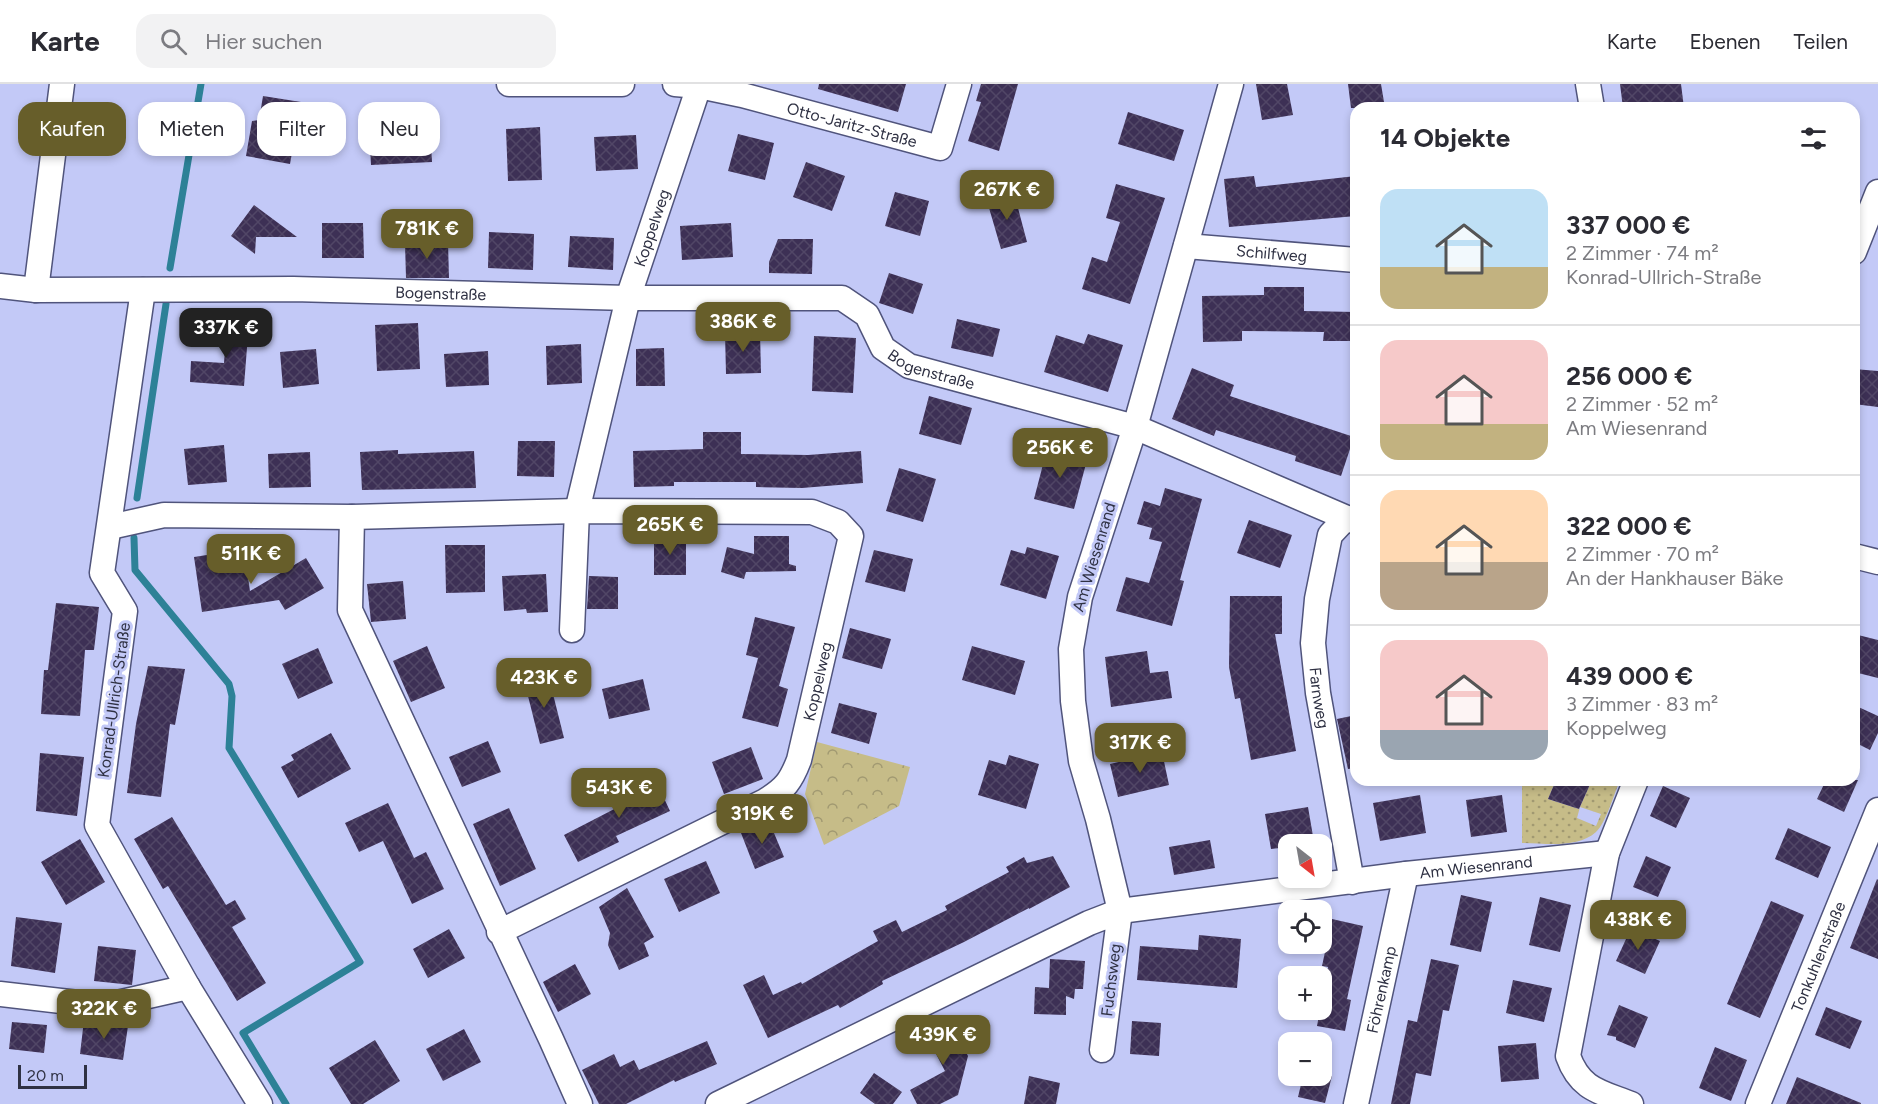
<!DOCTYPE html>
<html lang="de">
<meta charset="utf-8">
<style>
body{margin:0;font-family:Figtree,sans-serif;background:#f2f2f3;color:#2b2b33;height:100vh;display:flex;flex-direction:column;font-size:22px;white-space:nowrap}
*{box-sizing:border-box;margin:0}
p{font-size:20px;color:#7c7c81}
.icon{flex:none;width:33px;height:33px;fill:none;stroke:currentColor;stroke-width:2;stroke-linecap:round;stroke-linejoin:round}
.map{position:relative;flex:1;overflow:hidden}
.panel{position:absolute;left:1350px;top:18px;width:510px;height:684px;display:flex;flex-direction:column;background:#fff;border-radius:18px;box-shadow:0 3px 9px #0003}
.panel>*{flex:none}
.top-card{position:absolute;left:18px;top:18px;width:570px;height:54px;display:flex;gap:12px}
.needle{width:39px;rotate:149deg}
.fabs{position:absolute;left:1278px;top:750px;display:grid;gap:12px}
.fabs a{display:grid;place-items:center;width:54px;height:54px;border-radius:12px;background:#fff;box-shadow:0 3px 9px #0003;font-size:30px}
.scale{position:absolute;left:18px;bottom:15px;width:69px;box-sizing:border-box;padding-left:6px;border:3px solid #2f3143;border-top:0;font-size:16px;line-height:21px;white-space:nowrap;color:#2f3143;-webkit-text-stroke:4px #c3c9f7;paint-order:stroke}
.price{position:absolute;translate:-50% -51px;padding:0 14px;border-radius:12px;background:#675e2a;color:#fff;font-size:20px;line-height:39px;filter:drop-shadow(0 2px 3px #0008)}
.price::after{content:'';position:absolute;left:50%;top:36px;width:18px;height:14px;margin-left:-9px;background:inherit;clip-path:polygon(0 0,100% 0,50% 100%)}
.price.selected{background:#222;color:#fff}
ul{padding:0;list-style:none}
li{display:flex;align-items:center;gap:18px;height:150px;padding:0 30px}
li+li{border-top:2px solid #e1e1e2}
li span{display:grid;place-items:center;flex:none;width:168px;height:120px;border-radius:18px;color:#555}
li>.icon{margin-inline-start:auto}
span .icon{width:72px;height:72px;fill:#fffc;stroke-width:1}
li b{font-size:26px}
h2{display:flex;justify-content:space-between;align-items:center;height:72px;padding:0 30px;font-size:26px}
.tag{padding:0 21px;border-radius:18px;background:#fff;box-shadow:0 3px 9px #0003;font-size:21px;line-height:54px}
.tag.selected{background:#675e2a;color:#fff}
header{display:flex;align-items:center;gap:36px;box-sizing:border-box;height:84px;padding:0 30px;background:#fff;border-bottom:2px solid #e1e1e2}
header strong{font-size:28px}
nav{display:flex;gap:33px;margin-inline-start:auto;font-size:21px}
.search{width:420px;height:54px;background:#f2f2f3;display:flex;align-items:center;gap:15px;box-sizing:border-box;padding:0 21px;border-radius:18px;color:#7c7c81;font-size:22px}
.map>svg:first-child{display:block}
</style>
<header>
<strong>Karte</strong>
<div class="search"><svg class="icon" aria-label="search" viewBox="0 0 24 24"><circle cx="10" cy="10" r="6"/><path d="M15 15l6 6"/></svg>Hier suchen</div>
<nav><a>Karte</a><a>Ebenen</a><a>Teilen</a></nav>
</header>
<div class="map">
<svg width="1878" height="1020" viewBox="0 0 1878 1020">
<defs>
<pattern id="park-crowns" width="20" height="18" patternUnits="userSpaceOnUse" patternTransform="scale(1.5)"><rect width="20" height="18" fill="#c6bc88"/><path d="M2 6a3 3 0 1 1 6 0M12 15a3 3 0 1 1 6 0" fill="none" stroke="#a19971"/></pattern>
<pattern id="garden-dots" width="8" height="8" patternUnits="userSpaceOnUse" patternTransform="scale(1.5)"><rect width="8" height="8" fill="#c6bc88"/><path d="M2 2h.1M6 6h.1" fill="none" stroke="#a19971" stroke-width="1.8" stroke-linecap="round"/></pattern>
<pattern id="building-cross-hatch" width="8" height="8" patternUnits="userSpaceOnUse" patternTransform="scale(1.5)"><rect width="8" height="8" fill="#3d3055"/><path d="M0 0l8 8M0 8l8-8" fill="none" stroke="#514666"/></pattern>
</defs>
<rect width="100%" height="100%" fill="#c3c9f7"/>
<path fill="url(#park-crowns)" d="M817 658 910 683 899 722 824 761 805 710Z"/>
<path fill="url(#garden-dots)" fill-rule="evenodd" d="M1522 696H1556L1548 715 1579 725 1592 696H1620C1614 710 1606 739 1596 748 1577 765 1544 759 1522 759ZM1580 723 1601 730 1596 742 1577 734Z"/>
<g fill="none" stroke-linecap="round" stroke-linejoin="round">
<path stroke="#2d8197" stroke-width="7" d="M170 184 201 0
M137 414 166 220
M134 454 135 486 229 600 232 612 229 664 360 878 243 949 286 1020"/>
</g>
<path fill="url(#building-cross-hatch)" d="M819 0H906L898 28 818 5Z
M981 0H1018L999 67 968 57 981 18 976 17Z
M1256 0H1287L1293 31 1262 36Z
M1348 0H1381L1385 24H1351Z
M1620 0H1681L1684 24H1623Z
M263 12 301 18 290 80 246 72 252 37 259 36Z
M1128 28 1184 46 1174 77 1118 60Z
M430 42 432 78 371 81 369 45Z
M540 43 542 96 508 97 506 45Z
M738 50 774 59 765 96 728 87Z
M636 51 638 85 596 87 594 53Z
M806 78 845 92 832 127 793 113Z
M1254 92 1256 103 1356 92V132L1229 143 1224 95Z
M1116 100 1165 114 1130 220 1082 205 1092 173 1107 178 1120 138 1106 134Z
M895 108 929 117 920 152 885 142Z
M1014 109 1027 158 1001 165 987 117Z
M254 121 297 153H256L255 170 231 152Z
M322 139H363L364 174H322Z
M731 139 733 173 682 176 680 142Z
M489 148 534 150 533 186 488 184Z
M570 152 614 154 613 186 568 183Z
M778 155H813L812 190 769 189V178Z
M448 158 449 194H406L405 159Z
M889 189 923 200 913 230 879 219Z
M1264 203H1304V227L1356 228V257H1323L1324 248 1242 247V257L1203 258 1202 212 1264 211Z
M957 235 1000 245 993 273 951 264Z
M227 236 249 238 244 302 190 298 191 277 224 279Z
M418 239 420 285 377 287 375 241Z
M760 248 761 289 726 290 725 249Z
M1088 250 1123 261 1108 308 1044 288 1056 251 1084 260Z
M814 252 856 254 853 309 812 307Z
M581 260 582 299 547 301 546 262Z
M664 264 665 302H636V265Z
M316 265 319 300 283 304 280 268Z
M488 267 489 301 446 303 444 270Z
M1192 284 1234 301 1230 312 1354 353 1341 392 1295 377 1296 372 1216 346 1214 352 1172 335Z
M1854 285 1878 287V323L1854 320Z
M929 312 972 324 961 361 919 350Z
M703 348H741V370L808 371 861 367 863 399 802 404 756 403V398H674V402L634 403 633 367 703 365Z
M518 357H555L554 393 517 392Z
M224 361 227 398 188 401 184 365Z
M1047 365 1087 376 1074 425 1034 415Z
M398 366V370L474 367 476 404 362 406 360 368Z
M310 368 311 403 269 404 268 370Z
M899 384 936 395 923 438 886 427Z
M1165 404 1202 415 1180 496 1184 497 1172 542 1116 527 1126 493 1149 499 1162 458 1149 455 1152 444 1137 440 1144 417 1160 422Z
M1249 436 1292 451 1280 484 1237 469Z
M754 452H789V480L796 482V487L746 488 744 495 721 488 727 463 754 470Z
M654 454H686V491H654Z
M445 461H485V508L446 509Z
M1027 463 1059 472 1046 515 1000 501 1011 466 1025 470Z
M874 466 913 475 905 508 865 498Z
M226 468 229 489 247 487 250 507 306 474 324 504 285 526 279 516 202 528 194 473Z
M546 490 548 528 527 529 526 525 504 527 502 492Z
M589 492 618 493V525H587Z
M403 497 406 535 371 538 367 500Z
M1230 512H1282V550H1275L1296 667 1251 676 1240 614 1235 615 1229 583Z
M56 519 99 523 94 566H85L80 632 41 630 44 586H48Z
M755 533 795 543 779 602 788 605 778 643 742 634 758 574 746 571Z
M850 544 891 555 882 585 842 574Z
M1854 550 1878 556V594L1854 588Z
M427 562 445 604 411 618 393 577Z
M972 562 1025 577 1015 611 962 596Z
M318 564 333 599 298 615 282 580Z
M1147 567 1150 589 1168 587 1172 614 1111 623 1105 573Z
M148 582 185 585 175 641 170 640 161 713 127 709 136 640Z
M548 590 564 654 540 660 524 596Z
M643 595 650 626 609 635 602 605Z
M839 619 877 629 869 660 831 649Z
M1854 621 1878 632V649L1870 666 1854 658Z
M1356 631V684L1348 685 1337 635Z
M331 649 351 685 298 714 281 683 294 676 291 671Z
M488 657 501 688 462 703 449 673Z
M751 663 763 695 724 710 712 678Z
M1162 668 1169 701 1118 713 1110 680Z
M40 669 84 673 77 732 36 727Z
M1009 671 1039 680 1026 725 978 711 989 676 1006 681Z
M653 691 670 727 616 752 619 758 578 778 564 751 624 720 618 707Z
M1556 696H1592L1579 725 1548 715Z
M1826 696H1858L1844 728 1817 715Z
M1663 702 1690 714 1676 744 1650 732Z
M1420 711 1426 749 1380 757 1373 719Z
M1502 711 1507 748 1471 753 1466 716Z
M388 719 414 774 426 768 444 805 412 820 383 757 359 768 345 739Z
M1308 723 1314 758 1288 760V763L1271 765 1265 730Z
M509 724 536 785 500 802 473 740Z
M172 733 226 821 235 816 246 835 232 843 266 899 237 917 168 802 163 805 134 755Z
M769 737 784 773 755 785 741 749Z
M1788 744 1831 763 1818 794 1775 775Z
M80 755 105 798 66 821 41 778Z
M1210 756 1215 784 1174 791 1169 763Z
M1053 772 1070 803 1029 825V824L964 858 882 897 883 900 840 924 838 921 768 954 743 901 764 891 773 911 801 898 802 900 878 857 873 847 896 836 902 848 947 826 945 822 1009 788 1006 783 1024 773 1027 779Z
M1646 772 1671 783 1658 813 1633 803Z
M706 777 720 809 679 828 664 795Z
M1877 795 1878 796V875L1850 864Z
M627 804 654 853 644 859 649 872 619 886 608 861 610 849 599 823Z
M1461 811 1492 818 1481 868 1450 861Z
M1540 813 1571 821 1560 868 1529 861Z
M1771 817 1804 831 1760 934 1727 920Z
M16 833 62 839 55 889 11 882Z
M1332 835 1363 842 1347 915 1351 916 1345 947 1317 942 1328 883 1322 882Z
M1631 844 1660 857 1645 890 1616 877Z
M449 845 465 874 428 894 413 865Z
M1199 851 1241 855 1237 904 1137 896 1140 862 1198 866Z
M98 862 136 866 132 901 94 897Z
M1050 875 1085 877 1083 905H1075L1074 915 1066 912V931L1034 930 1035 903 1049 904Z
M1431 875 1459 881 1449 927 1443 926 1431 992 1416 989 1410 1020H1391L1408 936 1417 938Z
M575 880 591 910 558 928 543 898Z
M1513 896 1552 904 1544 938 1506 929Z
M1619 921 1648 933 1635 964 1616 956V953L1607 951Z
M1826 923 1862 937 1850 965 1815 951Z
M948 934 968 972 958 1011 940 1020H917L910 1006 945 987 924 947Z
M84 936 128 942 123 976 80 970Z
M1132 937 1161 939 1159 972 1130 970Z
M12 938 47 941 44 969 9 965Z
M464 945 481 978 443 997 426 965Z
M375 956 400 997 363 1020H351L329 984Z
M707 957 717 980 675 998 674 996 626 1020H599L582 986 614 970 620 983 634 976 639 986Z
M1536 959 1539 995 1501 998 1498 962Z
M1715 963 1747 976 1731 1017 1699 1004Z
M874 989 902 1008 893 1020H875L860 1009Z
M1029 992 1060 999 1056 1020H1024Z
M1303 992H1332L1325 1019 1298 1013Z
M1797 993 1861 1019V1020H1786Z"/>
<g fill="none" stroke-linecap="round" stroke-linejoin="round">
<defs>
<g id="street">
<path d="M509 0H622"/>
<path id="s1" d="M675 0 699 2 742 11 940 64 959 0"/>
<path id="s2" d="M1231 0 1135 343 1080 513 1071 565 1073 617 1081 677 1098 735 1120 827 1406 790 1607 769"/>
<path d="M1588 0 1592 24"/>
<path id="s3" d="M1186 162 1356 176"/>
<path d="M1854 168 1878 108"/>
<path id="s4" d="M0 202 36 206 293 205 628 214H842L867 231 883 264 909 282 1135 343 1356 438"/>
<path d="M36 206 62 0"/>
<path d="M143 206 102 489 125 527 97 741 188 903 260 1020"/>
<path id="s5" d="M1346 434 1330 451 1317 515 1313 559 1318 609 1352 798"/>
<path d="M110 443 164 431 352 433"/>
<path d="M1854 472 1878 478"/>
<path id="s6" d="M572 546 577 427 628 214 699 2"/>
<path id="s7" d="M499 848 765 717C785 705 791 697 799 676L851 452 838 438 812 428 577 427 352 433 350 526 551 955 580 1020"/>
<path d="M0 910 104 922 188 903"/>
<path d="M718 1020 1089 839 1120 827 1102 966"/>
<path id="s8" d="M1356 1020 1406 790"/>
<path d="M1631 1020C1601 1008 1580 1006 1568 972L1607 769 1636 696"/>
<path id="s9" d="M1758 1020 1878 726"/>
</g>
</defs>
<use href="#street" stroke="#50547c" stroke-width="27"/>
<use href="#street" stroke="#fff" stroke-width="24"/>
</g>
<g text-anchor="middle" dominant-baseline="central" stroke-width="6" stroke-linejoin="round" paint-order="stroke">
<g font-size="16" fill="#2f3143" stroke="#c3c9f7">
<text stroke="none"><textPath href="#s1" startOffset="182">Otto-Jaritz-Straße</textPath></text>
<text stroke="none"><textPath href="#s6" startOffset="412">Koppelweg</textPath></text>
<text stroke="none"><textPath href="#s3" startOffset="86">Schilfweg</textPath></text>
<text stroke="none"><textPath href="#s4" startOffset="441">Bogenstraße</textPath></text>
<text stroke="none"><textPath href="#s4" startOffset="963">Bogenstraße</textPath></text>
<text transform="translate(1094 473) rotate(-73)">Am Wiesenrand</text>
<text stroke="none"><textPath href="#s7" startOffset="432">Koppelweg</textPath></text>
<text stroke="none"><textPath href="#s5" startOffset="188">Farnweg</textPath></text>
<text transform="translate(114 616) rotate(-82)">Konrad-Ullrich-Straße</text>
<text stroke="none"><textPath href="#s2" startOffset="1214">Am Wiesenrand</textPath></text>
<text stroke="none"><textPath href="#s9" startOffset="159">Tonkuhlenstraße</textPath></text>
<text transform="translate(1111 896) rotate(-83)">Fuchsweg</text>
<text stroke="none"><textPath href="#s8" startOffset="117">Föhrenkamp</textPath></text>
</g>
</g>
</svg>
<div class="fabs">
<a><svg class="needle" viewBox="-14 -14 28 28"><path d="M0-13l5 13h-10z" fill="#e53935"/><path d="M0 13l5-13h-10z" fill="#7c7c81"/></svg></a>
<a><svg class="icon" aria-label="locate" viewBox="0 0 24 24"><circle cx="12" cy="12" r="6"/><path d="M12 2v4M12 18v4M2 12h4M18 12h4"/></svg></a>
<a>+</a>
<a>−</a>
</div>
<div class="scale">20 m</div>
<b class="price" style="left:1007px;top:137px">267K €</b>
<b class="price" style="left:427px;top:176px">781K €</b>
<b class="price" style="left:743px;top:269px">386K €</b>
<b class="price selected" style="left:226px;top:275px">337K €</b>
<b class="price" style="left:1060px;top:395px">256K €</b>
<b class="price" style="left:670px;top:472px">265K €</b>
<b class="price" style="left:251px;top:501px">511K €</b>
<b class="price" style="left:544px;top:625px">423K €</b>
<b class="price" style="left:1140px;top:690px">317K €</b>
<b class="price" style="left:619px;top:735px">543K €</b>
<b class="price" style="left:762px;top:761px">319K €</b>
<b class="price" style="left:1638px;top:867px">438K €</b>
<b class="price" style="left:104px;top:956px">322K €</b>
<b class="price" style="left:943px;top:982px">439K €</b>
<div class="top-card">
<a class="tag selected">Kaufen</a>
<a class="tag">Mieten</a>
<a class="tag">Filter</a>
<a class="tag">Neu</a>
</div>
<section class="panel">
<h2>14 Objekte<svg class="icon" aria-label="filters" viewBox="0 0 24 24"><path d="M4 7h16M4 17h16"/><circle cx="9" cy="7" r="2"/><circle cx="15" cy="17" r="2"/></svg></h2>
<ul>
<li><span style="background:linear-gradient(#bfe0f5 65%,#c2b280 0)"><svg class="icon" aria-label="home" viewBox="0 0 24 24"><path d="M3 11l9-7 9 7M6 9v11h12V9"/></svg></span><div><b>337 000 €</b><p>2 Zimmer · 74 m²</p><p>Konrad-Ullrich-Straße</p></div></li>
<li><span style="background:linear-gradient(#f6c9c9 70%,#c2b280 0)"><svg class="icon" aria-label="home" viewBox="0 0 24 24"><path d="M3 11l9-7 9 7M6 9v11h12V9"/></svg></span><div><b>256 000 €</b><p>2 Zimmer · 52 m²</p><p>Am Wiesenrand</p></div></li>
<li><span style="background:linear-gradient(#ffd9b3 60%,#b9a48a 0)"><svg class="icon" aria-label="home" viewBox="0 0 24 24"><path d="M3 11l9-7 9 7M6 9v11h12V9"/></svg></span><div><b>322 000 €</b><p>2 Zimmer · 70 m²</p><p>An der Hankhauser Bäke</p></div></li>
<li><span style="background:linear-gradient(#f6c9c9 75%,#9aa5b1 0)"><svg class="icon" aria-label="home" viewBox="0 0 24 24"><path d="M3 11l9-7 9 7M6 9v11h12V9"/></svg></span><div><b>439 000 €</b><p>3 Zimmer · 83 m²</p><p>Koppelweg</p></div></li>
</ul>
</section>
</div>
